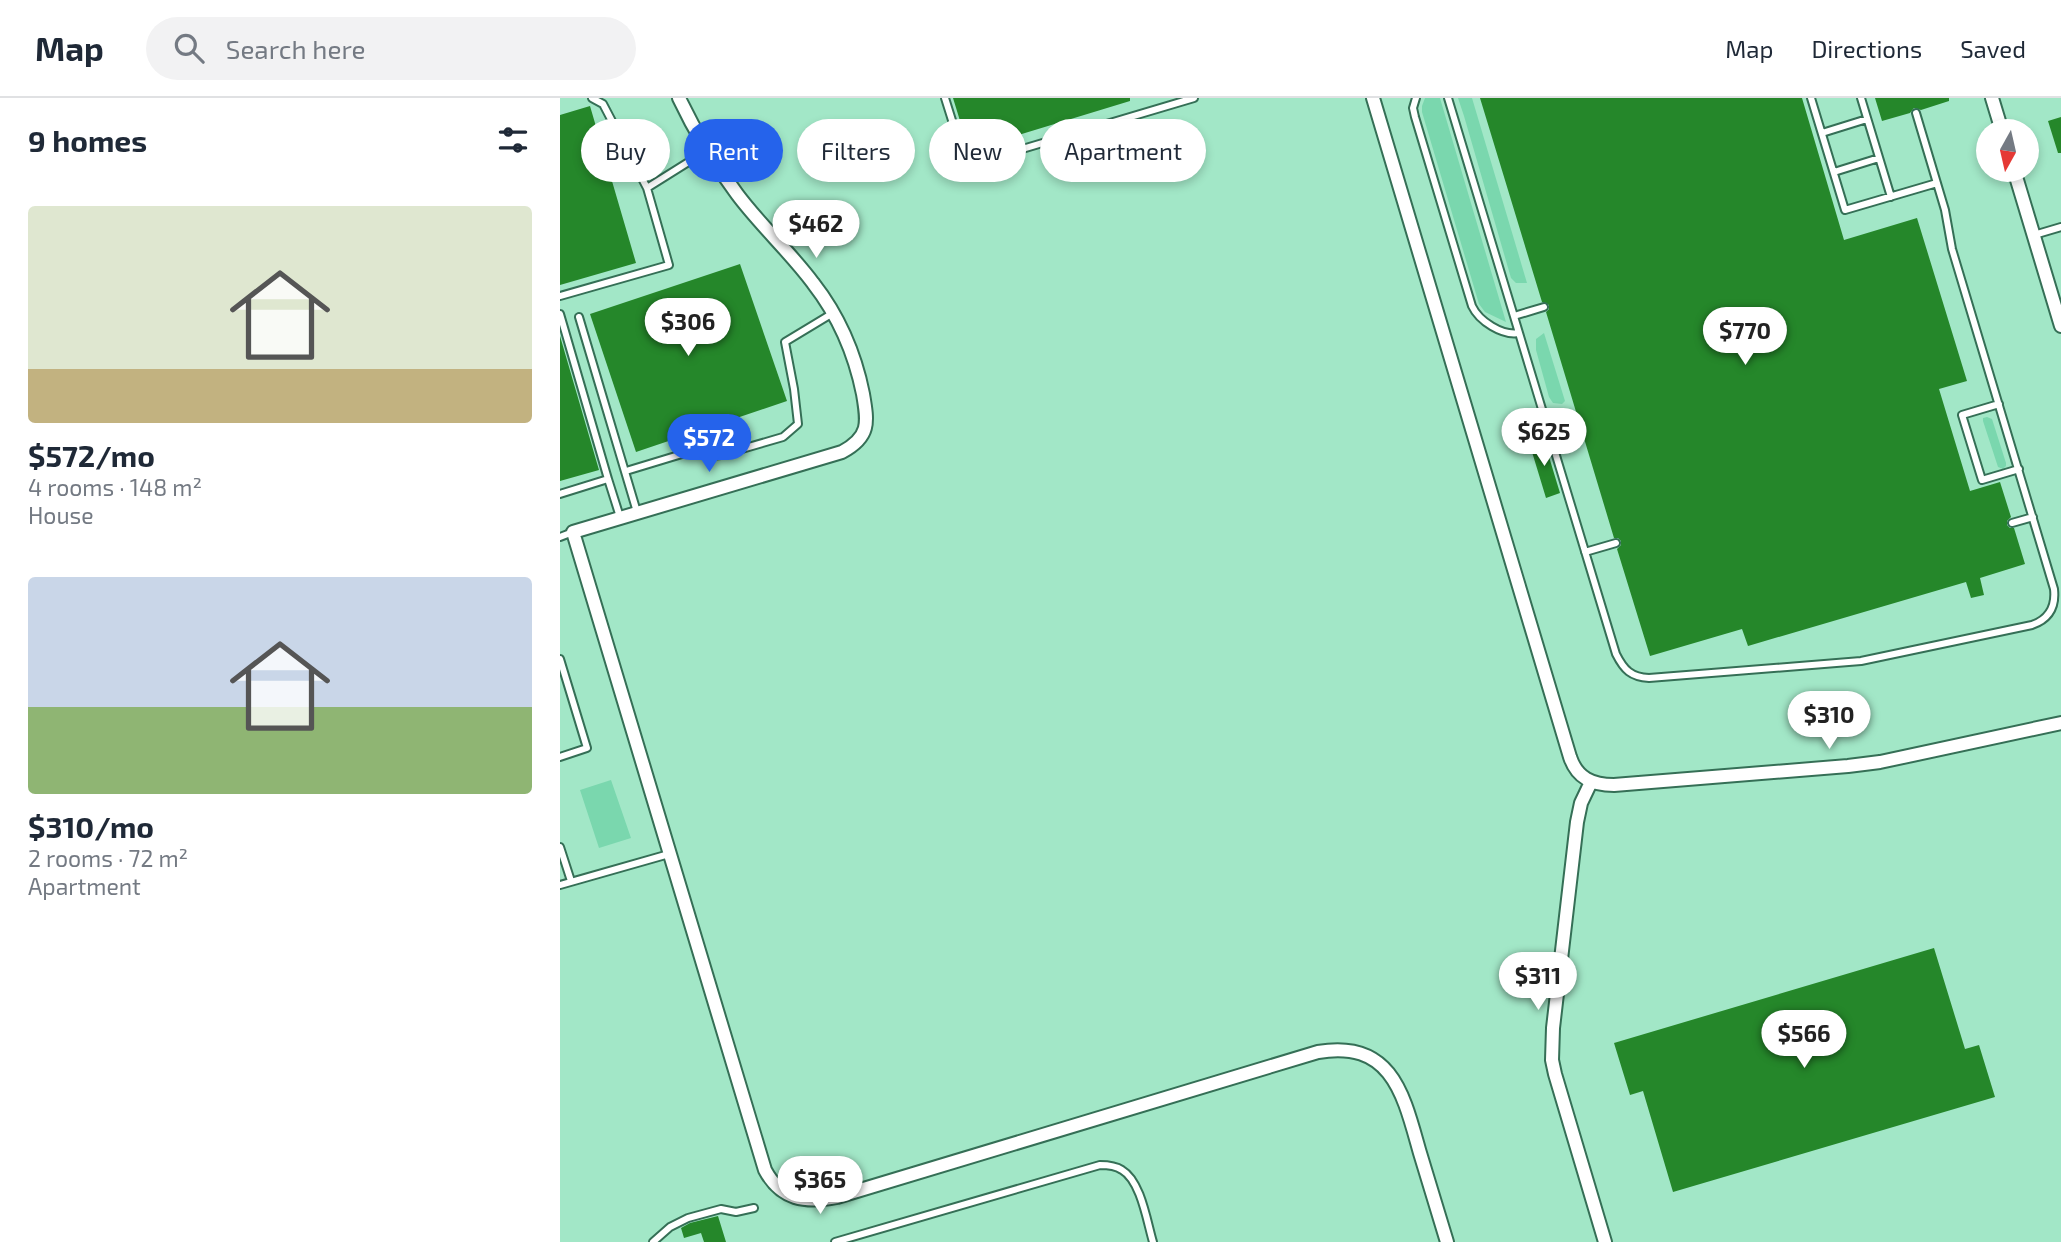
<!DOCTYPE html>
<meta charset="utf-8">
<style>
body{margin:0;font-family:"Exo 2",sans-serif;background:#f2f2f3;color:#1f2937;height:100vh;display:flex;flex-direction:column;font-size:26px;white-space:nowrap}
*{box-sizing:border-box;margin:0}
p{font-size:23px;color:#747a83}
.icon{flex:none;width:38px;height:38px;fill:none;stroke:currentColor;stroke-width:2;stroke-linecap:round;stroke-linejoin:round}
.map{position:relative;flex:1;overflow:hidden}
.drawer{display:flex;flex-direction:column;background:#fff;width:560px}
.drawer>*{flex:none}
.banner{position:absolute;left:21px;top:21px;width:665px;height:63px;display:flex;gap:14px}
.needle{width:46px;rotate:188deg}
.fabs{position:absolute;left:1416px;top:21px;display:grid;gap:14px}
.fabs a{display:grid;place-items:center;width:63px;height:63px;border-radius:50%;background:#fff;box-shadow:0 4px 10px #0003;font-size:35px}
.price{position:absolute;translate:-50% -60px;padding:0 16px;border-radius:24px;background:#fff;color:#222;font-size:23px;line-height:46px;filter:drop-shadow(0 2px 4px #0008)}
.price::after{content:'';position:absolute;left:50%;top:42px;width:21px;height:16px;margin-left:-10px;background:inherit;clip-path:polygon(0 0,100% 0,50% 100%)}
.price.selected{background:#2563eb;color:#fff}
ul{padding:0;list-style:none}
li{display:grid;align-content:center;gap:14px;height:371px;padding:0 28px}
li span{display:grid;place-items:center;height:217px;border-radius:7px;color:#555}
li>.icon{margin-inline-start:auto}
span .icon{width:126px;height:126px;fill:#fffc;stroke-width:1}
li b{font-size:30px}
h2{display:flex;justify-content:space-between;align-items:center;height:84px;padding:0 28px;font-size:30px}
.tag{padding:0 24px;border-radius:32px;background:#fff;box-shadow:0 4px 10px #0003;font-size:24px;line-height:63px}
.tag.selected{background:#2563eb;color:#fff}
header{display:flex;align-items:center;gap:42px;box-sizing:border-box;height:98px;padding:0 35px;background:#fff;border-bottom:2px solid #e0e1e3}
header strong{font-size:33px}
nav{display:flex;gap:38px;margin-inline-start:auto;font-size:24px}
.search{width:490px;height:63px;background:#f2f2f3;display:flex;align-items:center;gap:18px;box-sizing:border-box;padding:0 24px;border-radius:38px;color:#747a83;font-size:26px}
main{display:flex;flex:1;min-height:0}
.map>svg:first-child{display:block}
</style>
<header>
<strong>Map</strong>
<div class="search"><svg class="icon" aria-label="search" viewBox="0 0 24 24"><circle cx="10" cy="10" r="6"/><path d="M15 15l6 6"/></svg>Search here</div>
<nav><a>Map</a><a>Directions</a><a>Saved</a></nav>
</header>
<main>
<section class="drawer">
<h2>9 homes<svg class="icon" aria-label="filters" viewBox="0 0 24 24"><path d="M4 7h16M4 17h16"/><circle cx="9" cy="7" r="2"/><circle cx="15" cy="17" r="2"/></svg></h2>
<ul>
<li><span style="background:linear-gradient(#dfe7d0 75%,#c2b280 0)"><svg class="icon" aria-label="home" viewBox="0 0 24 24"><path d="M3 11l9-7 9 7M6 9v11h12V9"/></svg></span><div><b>$572/mo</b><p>4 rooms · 148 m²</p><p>House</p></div></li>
<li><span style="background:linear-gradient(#c9d6e8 60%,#8fb573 0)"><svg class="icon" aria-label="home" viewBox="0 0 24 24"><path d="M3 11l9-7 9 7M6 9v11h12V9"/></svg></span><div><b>$310/mo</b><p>2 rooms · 72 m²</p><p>Apartment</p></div></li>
</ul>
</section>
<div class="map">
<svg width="1501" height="1144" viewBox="0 0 1501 1144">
<rect width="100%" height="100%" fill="#b5f2d4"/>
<path fill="#a2e7c7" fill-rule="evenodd" d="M0 0H1501V1144H0ZM1428 33H1466V72H1428Z"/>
<path fill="#7ad7ae" d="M865 0H880L946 224 925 214 919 206 862 14V8Z
M898 0H912L967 185H956L951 180 904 18Z
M984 235 1005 303 1002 306 993 305 989 299 976 252V241Z
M1427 319 1432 321 1446 365V368L1443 371 1438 369 1423 323V320Z
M51 682 71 740 39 750 20 692Z"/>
<path fill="#25872a" d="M393 0H570V3L409 52Z
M920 0H1242L1284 142 1357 120 1407 283 1379 291 1410 393 1440 384 1451 419 1447 423V427L1450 430H1454L1465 466 1420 480 1424 497 1411 500 1406 484 1188 548 1182 531 1090 558 1057 451 1061 447V443L1058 440H1054L986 214 989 211V207L982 204Z
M1315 0H1389V3L1361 12 1354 10 1350 15 1322 23Z
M30 8 76 165 0 187V17Z
M1501 19V55H1498L1488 23Z
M180 166 227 303 76 354 30 216Z
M0 238 39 372 0 383Z
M983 339 1000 395 986 400 969 344Z
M1374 850 1405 951 1419 947 1435 999 1113 1094 1083 993 1070 997 1054 945Z
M158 1118 166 1144H144L141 1135 124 1140 121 1130 130 1125Z"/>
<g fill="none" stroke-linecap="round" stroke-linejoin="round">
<defs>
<path id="service" d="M385 0 401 51C408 63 419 62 432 60L634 0
M856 0 853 10 855 19 912 208C919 223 942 238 959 235
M888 0 1056 556C1064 572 1071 579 1089 580L1301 563 1472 527C1489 521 1496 509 1494 491L1392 151 1385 112 1356 15
M1251 0 1285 112 1377 85
M1301 0 1331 99
M1262 35 1307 21
M1274 74 1319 60
M87 90 146 53
M1474 137 1501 129
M0 198 109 167 87 90 43 6 32 0
M0 216 48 381
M954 218 984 209
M19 219 77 414
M1439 306 1402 317 1422 382 1459 371
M66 373 132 353 151 358 161 357 223 339 238 326 234 291 225 244 273 215
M0 396 48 381 60 419
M1452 425 1473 419
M0 439 13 434
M1025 454 1056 445
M0 561 27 650 0 659
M0 749 11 783
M0 787 109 756
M93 1144 110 1129 128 1120 161 1111 176 1114 194 1110
M275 1144 540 1067C548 1067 556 1068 562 1072 581 1083 587 1124 593 1144"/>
<path id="minor" d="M119 0C135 34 154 65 177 96 200 127 230 154 253 185 278 217 295 256 303 296 308 325 310 339 282 354L13 434 205 1072C221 1102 245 1105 277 1099L758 954C833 941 844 999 860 1055 869 1085 878 1114 887 1144
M813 0 1010 659C1017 680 1032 687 1054 687L1288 668 1320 664 1501 625
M1432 0 1442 33
M1454 72 1501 228
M1031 684 1021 705 1017 724 993 930 992 962 995 976 1045 1144"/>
</defs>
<use href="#service" stroke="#356f56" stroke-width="10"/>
<use href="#minor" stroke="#356f56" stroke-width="16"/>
<use href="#service" stroke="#fff" stroke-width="6"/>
<use href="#minor" stroke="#fff" stroke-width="12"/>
</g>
</svg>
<div class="fabs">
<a><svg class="needle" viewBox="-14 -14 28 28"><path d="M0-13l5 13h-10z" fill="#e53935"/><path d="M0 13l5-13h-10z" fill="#747a83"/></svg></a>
</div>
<b class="price" style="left:256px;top:162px">$462</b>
<b class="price" style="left:128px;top:260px">$306</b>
<b class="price" style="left:1185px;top:269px">$770</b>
<b class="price" style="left:984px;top:370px">$625</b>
<b class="price selected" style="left:149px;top:376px">$572</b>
<b class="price" style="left:1269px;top:653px">$310</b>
<b class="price" style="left:978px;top:914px">$311</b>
<b class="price" style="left:1244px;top:972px">$566</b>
<b class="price" style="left:260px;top:1118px">$365</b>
<div class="banner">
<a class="tag">Buy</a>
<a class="tag selected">Rent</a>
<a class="tag">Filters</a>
<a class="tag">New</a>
<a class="tag">Apartment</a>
</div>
</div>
</main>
